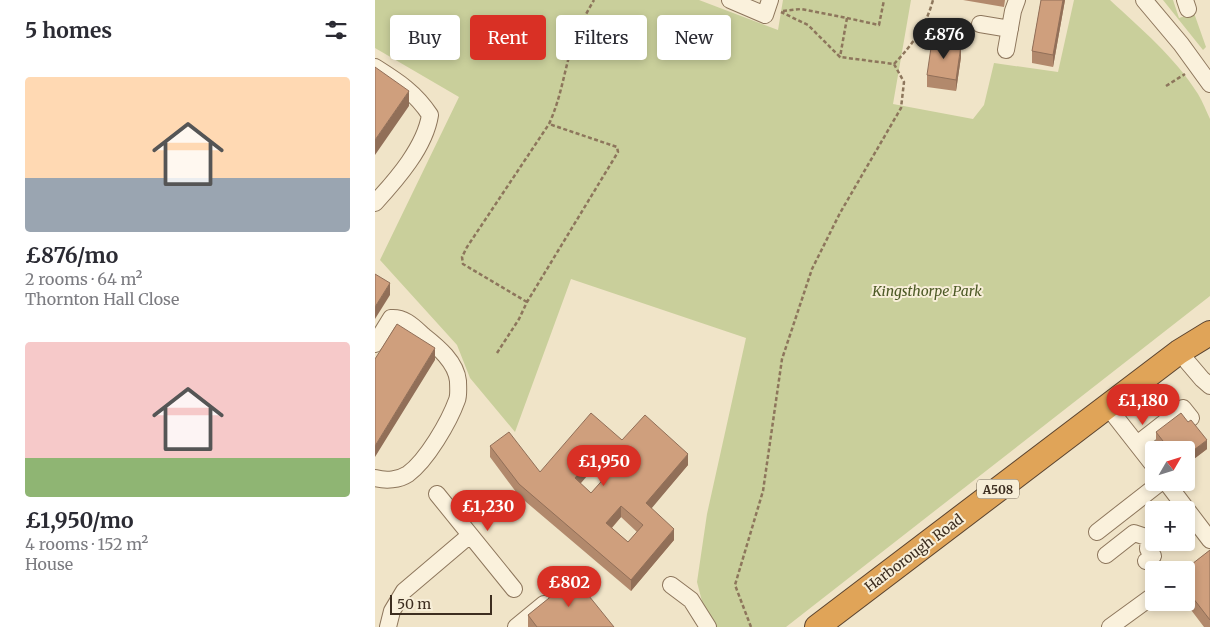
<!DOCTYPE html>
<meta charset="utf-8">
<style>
body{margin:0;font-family:Merriweather,serif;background:#f7f7f7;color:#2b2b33;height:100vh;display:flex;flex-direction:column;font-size:19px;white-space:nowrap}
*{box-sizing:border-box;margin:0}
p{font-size:16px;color:#7c7c81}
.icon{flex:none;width:28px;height:28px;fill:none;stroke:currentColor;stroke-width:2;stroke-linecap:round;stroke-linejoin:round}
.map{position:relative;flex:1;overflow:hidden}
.panel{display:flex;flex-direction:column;background:#fff;width:375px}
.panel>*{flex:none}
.hud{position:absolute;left:15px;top:15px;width:475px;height:45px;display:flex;gap:10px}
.needle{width:32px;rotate:51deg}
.buttons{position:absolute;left:770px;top:441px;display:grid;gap:10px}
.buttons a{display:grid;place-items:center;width:50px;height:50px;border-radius:5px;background:#fff;box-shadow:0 2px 8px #0003;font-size:25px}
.scale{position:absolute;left:15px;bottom:12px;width:102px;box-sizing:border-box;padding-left:5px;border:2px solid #3d2e20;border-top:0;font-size:14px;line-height:18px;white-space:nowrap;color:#3d2e20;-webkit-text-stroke:4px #f7eed8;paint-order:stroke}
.price{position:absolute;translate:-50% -42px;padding:0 11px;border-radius:18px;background:#d93025;color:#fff;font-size:16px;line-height:32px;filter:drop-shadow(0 1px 2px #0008)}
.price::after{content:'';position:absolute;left:50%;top:30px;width:15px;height:11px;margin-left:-8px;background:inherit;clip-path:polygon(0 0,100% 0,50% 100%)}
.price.current{background:#222;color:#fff}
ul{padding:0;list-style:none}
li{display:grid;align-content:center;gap:10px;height:265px;padding:0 25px}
li span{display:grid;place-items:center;height:155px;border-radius:5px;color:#555}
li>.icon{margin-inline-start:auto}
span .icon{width:90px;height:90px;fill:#fffc;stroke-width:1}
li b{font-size:21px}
h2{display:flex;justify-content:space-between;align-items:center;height:60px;padding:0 25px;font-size:21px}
.tag{padding:0 18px;border-radius:5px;background:#fff;box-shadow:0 2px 8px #0003;font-size:18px;line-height:45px}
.tag.current{background:#d93025;color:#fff}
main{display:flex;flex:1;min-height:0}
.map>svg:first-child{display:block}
</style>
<main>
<section class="panel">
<h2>5 homes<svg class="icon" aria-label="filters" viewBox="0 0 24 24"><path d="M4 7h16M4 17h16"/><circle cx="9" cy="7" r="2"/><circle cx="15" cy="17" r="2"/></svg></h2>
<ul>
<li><span style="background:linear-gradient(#ffd9b3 65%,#9aa5b1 0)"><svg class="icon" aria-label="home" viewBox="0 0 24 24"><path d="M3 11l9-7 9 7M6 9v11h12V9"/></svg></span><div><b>£876/mo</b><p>2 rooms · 64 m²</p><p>Thornton Hall Close</p></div></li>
<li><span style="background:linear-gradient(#f6c9c9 75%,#8fb573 0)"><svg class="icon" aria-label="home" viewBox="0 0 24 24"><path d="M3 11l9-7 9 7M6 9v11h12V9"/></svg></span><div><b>£1,950/mo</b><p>4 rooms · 152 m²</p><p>House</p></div></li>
</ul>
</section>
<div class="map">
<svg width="835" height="627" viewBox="0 0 835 627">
<rect width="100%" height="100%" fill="#f0e4c8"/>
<path fill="#c9cf9b" d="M0 0H324L403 30 408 0H536L518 104 598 119 609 105 619 63 683 72 699 0H735C766 29 800 57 823 94 828 102 831 111 835 119V296L411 627H340L329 609 322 582 332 514 371 338 196 279 140 432 95 378 82 345 5 260 84 97 0 48Z
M788 0H798L804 18 819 13 831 47 828 50Z"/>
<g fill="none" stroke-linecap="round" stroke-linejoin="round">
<defs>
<path id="minor" d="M355 0 390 15 395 0
M769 0 806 44 835 84
M810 0 813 9
M605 24 635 29
M631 50 638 11 642 0
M0 67C22 81 40 92 55 115 50 147 22 179 0 203
M0 344 16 318C30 317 39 327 49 336 63 347 81 362 83 381 83 387 84 395 82 400 74 422 52 460 33 474 24 480 11 481 0 478
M804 352 827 379 835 386
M732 406 779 466
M762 444 808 408 816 418
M791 482 835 540
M62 494 139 589
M722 532 786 482
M731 555 759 533 774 538 779 534
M771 561 778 556 773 549 774 538
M296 585 316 600 333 627
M13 627 17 611 29 591 95 535
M141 627 169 604
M735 627 779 595"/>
<path id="highway" d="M442 627 804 352 835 333"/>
</defs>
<use href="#minor" stroke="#8d765c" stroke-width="18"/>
<use href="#highway" stroke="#5b4430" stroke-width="26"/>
<path stroke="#8d765c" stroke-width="2.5" stroke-dasharray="4 2.5" stroke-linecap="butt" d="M408 11 426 9 472 18 465 57
M472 18 504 25 509 0
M519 64C538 44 551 26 558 0
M791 86 810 74
M152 302 88 264 87 257 92 247 174 124C185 100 188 78 195 53 200 34 209 17 219 0
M122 353 144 319 152 302 243 152 242 147 174 124
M376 627 360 585 388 491 407 359 437 269 465 213 526 108 529 82 519 64 465 57 433 25 406 12"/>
<use href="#minor" stroke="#faf1dc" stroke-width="16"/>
<use href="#highway" stroke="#e0a458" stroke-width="24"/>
</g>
<path fill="#b2896c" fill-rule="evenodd" d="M588 0H630L629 7Z
M666 0H690L678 67 657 63V51Z
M586 57 581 91 552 87V75Z
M781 432 832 449 811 465V450H787L781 442Z
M247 440 313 465 276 508 299 540 256 591 144 496 115 457V446L165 472ZM225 461 236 470 216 493 205 483ZM246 517 262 532 253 542 237 528Z
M835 550V627H829L810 602H811V570L817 564Z
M182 578 239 627H153V615L182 592Z"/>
<path fill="#916f58" d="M688 0H690L678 67V55Z
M586 45V57L581 91V80Z
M34 91V106L0 155V140Z
M15 283V295L0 319V307Z
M60 348V360L0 457V446Z
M832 440V449L811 465V456Z
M225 449V461L200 490V478Z
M313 454V465L271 515V503Z
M246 506V517L231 534V523Z
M299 529V540L256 591V580Z"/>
<path fill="#cf9f7d" stroke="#916f58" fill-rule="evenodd" d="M666 0H688L678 55 657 51Z
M557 41 586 45 581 80 552 75Z
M0 67 34 91 0 140Z
M0 274 15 283 0 307Z
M22 324 60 348 0 446V359Z
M216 413 247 440 270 415 313 454 271 503 299 529 256 580 144 484 115 446 134 432 165 472ZM225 449 242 464 216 493 200 478ZM246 506 268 525 253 542 231 523Z
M806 413 813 422 816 420 832 440 811 456V450H793L787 443 788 441 781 432Z
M835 550V620L811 589V570H801L808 565 817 564Z
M193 570 239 627H162L153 615 184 590 182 578Z"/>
<g text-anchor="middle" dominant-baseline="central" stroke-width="4" stroke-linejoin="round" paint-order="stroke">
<rect fill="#f7eed8" stroke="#756857" stroke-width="1" x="602" y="479.5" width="42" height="19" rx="4"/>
<g font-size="12" font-weight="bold" fill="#3d2e20">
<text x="623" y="489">A508</text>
</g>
<g font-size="14" font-style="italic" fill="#4d5a26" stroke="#f7eed8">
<text x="552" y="291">Kingsthorpe Park</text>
</g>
<g font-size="14" fill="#3d2e20" stroke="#f7eed8">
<text transform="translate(539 553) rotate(-37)">Harborough Road</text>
</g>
</g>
</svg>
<div class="buttons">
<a><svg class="needle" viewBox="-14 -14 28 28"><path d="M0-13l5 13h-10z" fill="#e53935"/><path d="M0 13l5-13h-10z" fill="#7c7c81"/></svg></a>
<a>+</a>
<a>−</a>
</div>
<div class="scale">50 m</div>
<b class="price current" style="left:569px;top:60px">£876</b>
<b class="price" style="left:768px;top:426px">£1,180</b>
<b class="price" style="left:229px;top:487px">£1,950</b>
<b class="price" style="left:113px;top:532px">£1,230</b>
<b class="price" style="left:194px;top:608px">£802</b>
<div class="hud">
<a class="tag">Buy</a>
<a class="tag current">Rent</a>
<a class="tag">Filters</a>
<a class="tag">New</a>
</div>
</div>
</main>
